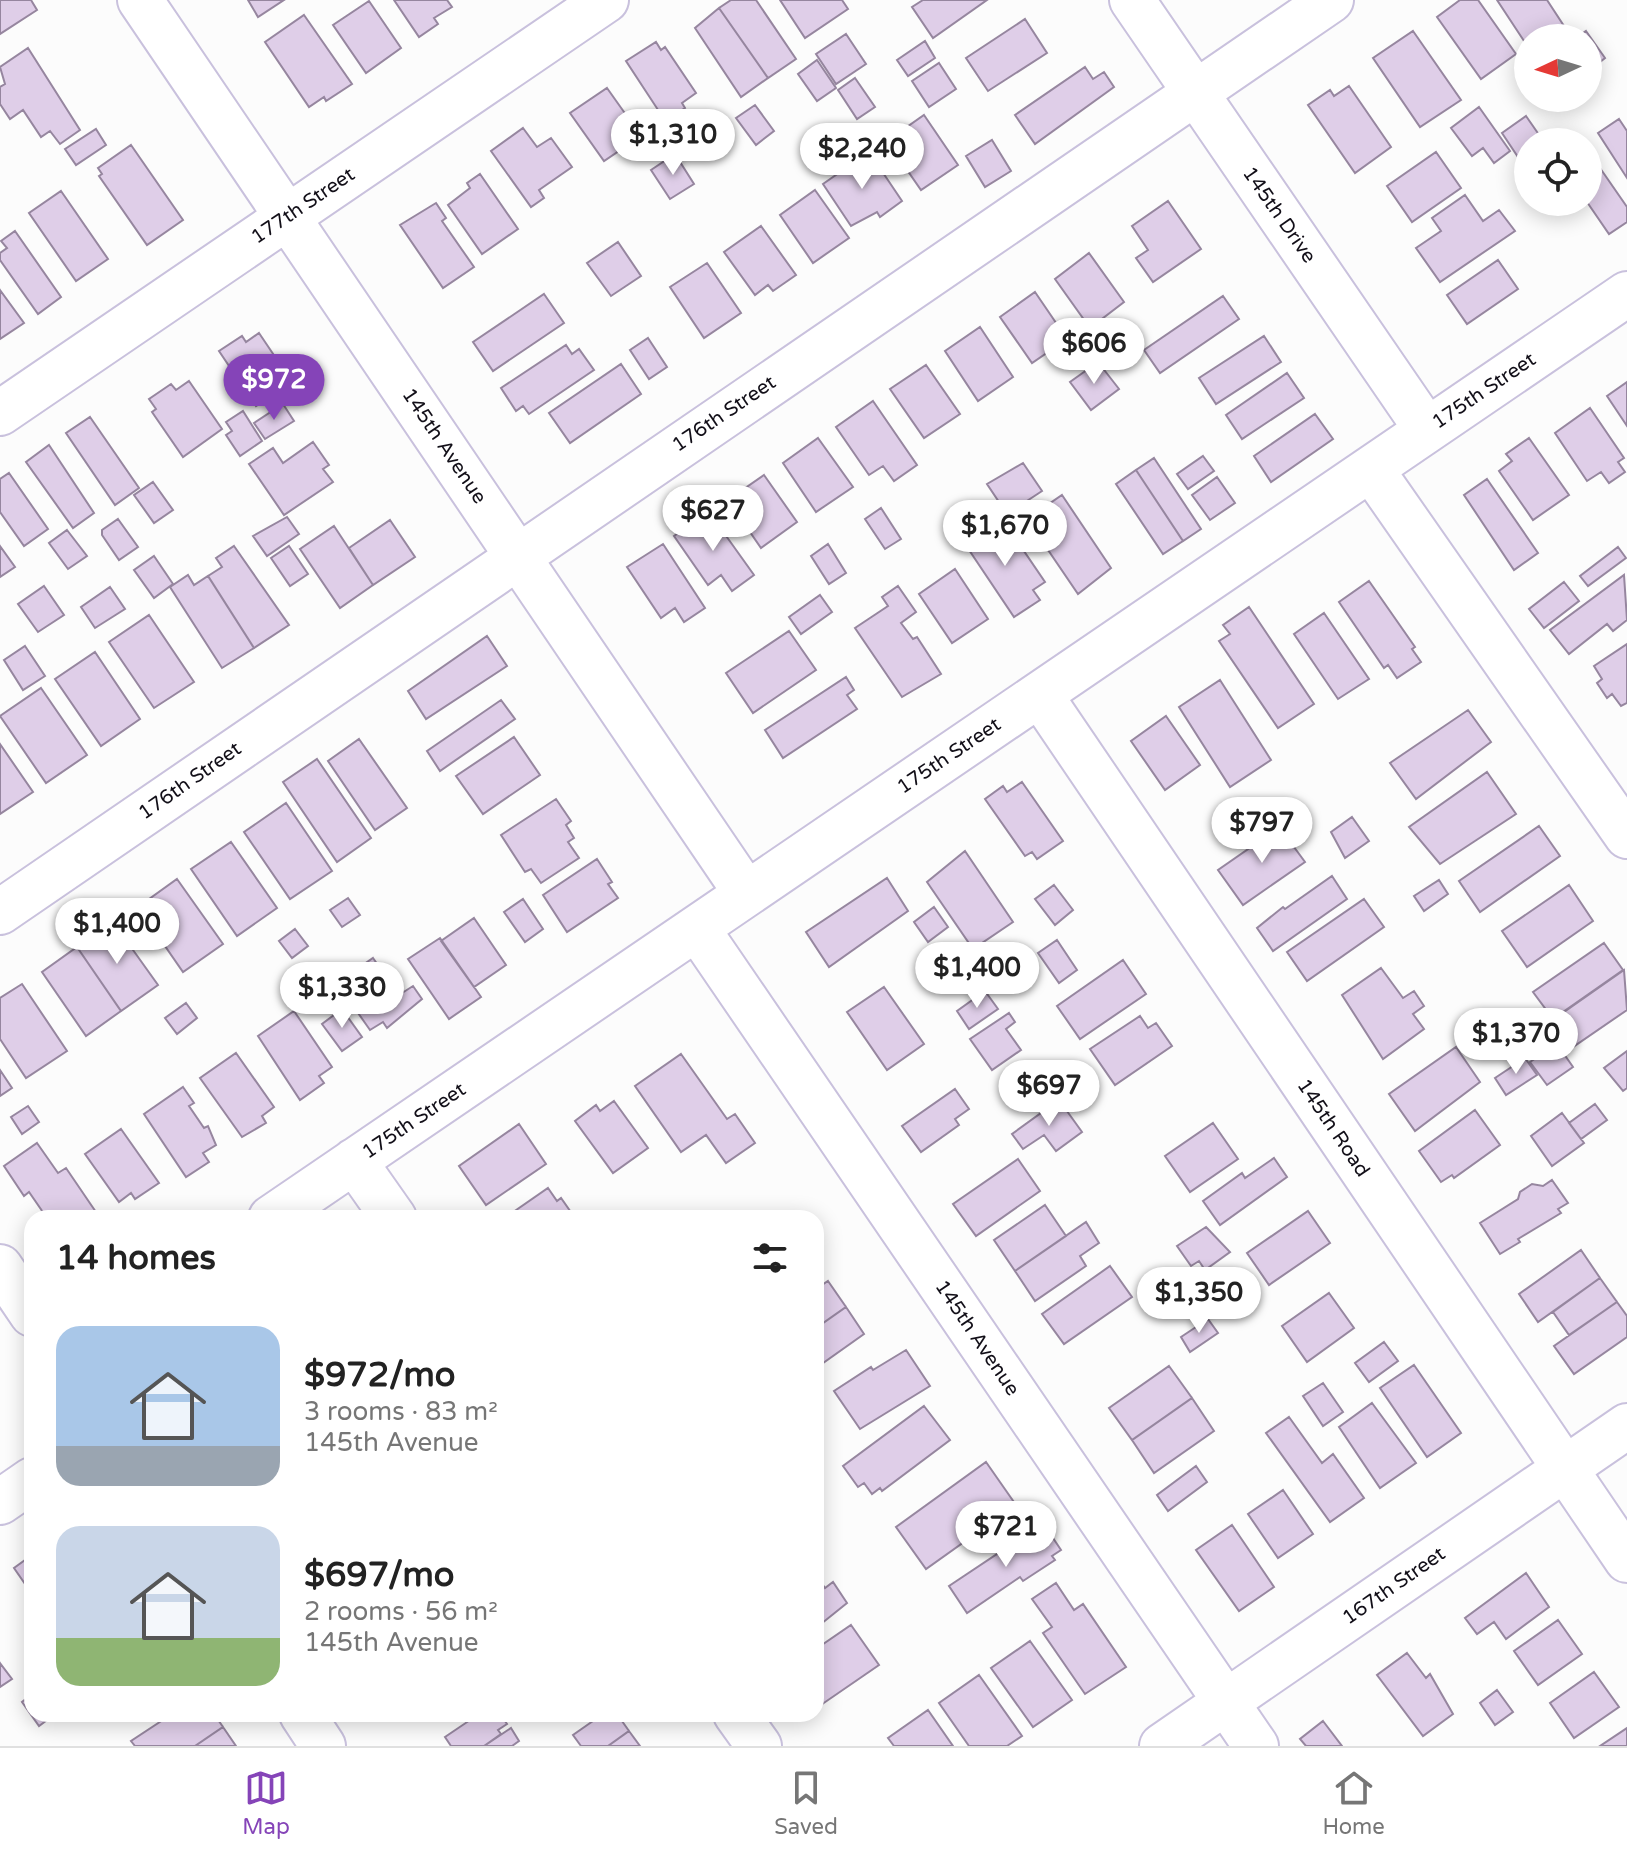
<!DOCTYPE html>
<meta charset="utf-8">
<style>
body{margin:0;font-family:"Varela Round",sans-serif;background:#f2f2f2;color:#222;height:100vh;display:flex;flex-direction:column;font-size:30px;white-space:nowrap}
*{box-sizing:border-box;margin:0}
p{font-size:26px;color:#767676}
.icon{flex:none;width:44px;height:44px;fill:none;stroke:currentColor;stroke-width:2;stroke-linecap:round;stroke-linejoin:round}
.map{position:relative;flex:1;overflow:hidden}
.sheet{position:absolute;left:24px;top:1210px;width:800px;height:512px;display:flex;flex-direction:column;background:#fff;border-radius:24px;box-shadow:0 4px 20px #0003}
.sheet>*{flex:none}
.needle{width:52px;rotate:266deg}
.buttons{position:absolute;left:1514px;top:24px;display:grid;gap:16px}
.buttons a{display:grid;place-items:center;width:88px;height:88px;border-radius:50%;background:#fff;box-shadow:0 4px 20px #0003;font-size:40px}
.price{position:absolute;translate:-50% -68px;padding:0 18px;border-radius:28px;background:#fff;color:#222;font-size:26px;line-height:52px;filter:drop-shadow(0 2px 4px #0008)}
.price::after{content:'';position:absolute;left:50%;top:48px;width:24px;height:18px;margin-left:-12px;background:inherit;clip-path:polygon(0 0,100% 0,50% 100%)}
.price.active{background:#8544b8;color:#fff}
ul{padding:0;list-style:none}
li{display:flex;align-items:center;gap:24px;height:200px;padding:0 32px}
li span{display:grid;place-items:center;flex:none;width:224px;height:160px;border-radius:24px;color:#555}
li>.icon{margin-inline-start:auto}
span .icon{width:96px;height:96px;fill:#fffc;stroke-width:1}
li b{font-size:34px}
h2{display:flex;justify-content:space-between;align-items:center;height:96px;padding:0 32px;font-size:34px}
.dock{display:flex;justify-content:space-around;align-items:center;height:112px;border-top:2px solid #e0e0e0;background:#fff;font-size:22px;color:#767676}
.dock a{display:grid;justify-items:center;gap:4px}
.dock .active{color:#8544b8}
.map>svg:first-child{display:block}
</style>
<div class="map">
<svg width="1627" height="1746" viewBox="0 0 1627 1746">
<rect width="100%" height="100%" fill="#fcfcfc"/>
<path fill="#dfcee8" stroke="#96869f" stroke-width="2" d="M0 0H31L37 10 0 34Z
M248 0H284L258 17Z
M394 0H447L452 7 434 18 438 24 419 37Z
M731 0H756L796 59 768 78 719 8Z
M780 0H842L848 9 805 38Z
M923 0H987L933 38 912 7Z
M1460 0H1478L1516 54 1481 79 1437 17Z
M1497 0H1547L1564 26 1546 38H1528V47Z
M369 1 401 48 366 73 333 25Z
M719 8 768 78 741 97 695 28Z
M304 15 352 84 326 101 324 97 309 107 265 42Z
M1025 19 1047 53 988 91 966 58Z
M1413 31 1461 100 1420 127 1373 58Z
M1586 31 1605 58 1590 70 1588 38H1576Z
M846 34 866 64 836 84 816 54Z
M925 41 935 58 908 76 897 60Z
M656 42 661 50 665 47 696 93 682 103 685 108 673 116 670 111 662 116 626 61Z
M28 48 80 130 60 144 50 131 41 137 23 110 10 119 0 104V87L5 84 0 67Z
M817 60 836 88 817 101 798 74Z
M939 63 956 89 929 107 912 81Z
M1085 67 1093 79 1104 72 1114 87 1035 144 1015 115Z
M855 78 875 107 857 119 838 90Z
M1349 86 1391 147 1355 173 1308 105 1330 90 1334 96Z
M607 88 641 136 604 161 570 113Z
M755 105 774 131 756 145 736 118Z
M1479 107 1510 151 1494 163 1483 148 1472 156 1451 128Z
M924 115 958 165 921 190 887 141Z
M1526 116 1544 142H1528V159L1522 163 1502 133Z
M1619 119 1627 131V178L1598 133Z
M523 128 537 147 551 138 572 167 539 190 544 198 531 207 491 151Z
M96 129 106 145 76 165 65 149Z
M992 140 1011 171 985 187 966 156Z
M131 145 183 220 147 245 99 176 102 174 98 168Z
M869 152 902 201 880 217 877 212 851 226 823 184Z
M1436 152 1461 188 1412 222 1387 186Z
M675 154 694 184 670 199 651 170Z
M1591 155 1627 207V222L1609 234 1587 202 1588 158Z
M480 174 518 229 482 254 448 205 470 188 467 183Z
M815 190 849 238 813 263 780 215Z
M61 191 108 259 76 281 29 213Z
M1465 195 1483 221 1499 210 1515 231 1440 282 1416 248 1441 231 1432 218Z
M1168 201 1201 249 1153 282 1136 258 1148 250 1132 226Z
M436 203 446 218 442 221 474 267 443 288 400 225Z
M761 226 796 275 773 291 768 285 755 295 724 252Z
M15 231 61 297 38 314 0 260V253L7 248 1 241Z
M618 242 641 276 611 296 587 263Z
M1089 253 1124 302 1090 328 1055 279Z
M1498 260 1518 289 1467 324 1447 295Z
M707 263 741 313 704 338 670 287Z
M0 290 24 323 0 339Z
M1035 292 1067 339 1032 363 1000 317Z
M544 294 564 323 493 371 473 342Z
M1223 296 1239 319 1160 373 1144 350Z
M980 327 1013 377 978 401 945 351Z
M259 333 292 382 256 406 219 351 242 336 246 342Z
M1264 336 1281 362 1216 404 1199 378Z
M648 338 667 367 649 379 630 350Z
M566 345 572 354 579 349 594 370 529 414 523 406 516 411 501 388Z
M1098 362 1119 389 1091 410 1070 382Z
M621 364 641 394 570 443 549 413Z
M926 365 960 414 924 438 890 389Z
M1287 373 1304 398 1242 439 1226 415Z
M189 381 222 429 183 457 152 412 156 409 149 399 171 384 176 390Z
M1627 382V426L1607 396Z
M873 401 917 465 894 481 883 466 869 475 836 427Z
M283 404 294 421 265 439 254 423Z
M1590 408 1624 458 1618 462 1625 472 1609 483 1601 472 1587 481 1555 433Z
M243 411 262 441 240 456 226 435 232 431 226 422Z
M1315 414 1333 439 1271 482 1254 456Z
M90 417 139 488 115 505 66 433Z
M818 438 853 487 816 512 783 463Z
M1529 438 1569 495 1533 520 1499 471 1512 461 1506 454Z
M313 442 329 465 323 469 333 482 284 515 249 464 273 448 283 463Z
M49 445 94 513 73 528 26 462Z
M1203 456 1214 471 1188 489 1177 474Z
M1154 458 1201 529 1183 541 1136 470Z
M1023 463 1042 491 1007 514 987 484Z
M1136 470 1183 541 1163 554 1116 484Z
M9 473 48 529 24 546 0 512V479Z
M764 475 797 522 761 548 728 500Z
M1217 477 1235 503 1210 520 1192 495Z
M1487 479 1538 553 1514 570 1464 495Z
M153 482 173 510 154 523 134 495Z
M1062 495 1111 568 1078 594 1027 519Z
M881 508 901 539 885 549 865 519Z
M709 512 754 575 732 591 721 575 708 585 674 536Z
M287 517 299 534 267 556 253 536Z
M118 519 138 547 119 560 102 535V530Z
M390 520 415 557 373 585 349 548Z
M979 521 994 543 1011 532 1045 582 1033 590 1040 600 1014 617 959 535Z
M334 526 373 585 340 608 300 549Z
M67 530 87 556 68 569 49 543Z
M663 544 705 608 684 622 675 608 661 618 627 567Z
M828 544 846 573 829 584 811 556Z
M0 546 15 567 0 577Z
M234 546 289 625 254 648 208 576 222 567 216 558Z
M289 546 308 574 290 586 271 558Z
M1618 547 1626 558 1588 586 1580 576Z
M154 556 173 584 154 598 134 570Z
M955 569 988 619 952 643 919 594Z
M188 575 194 585 208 576 254 648 222 668 170 587Z
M1624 575 1627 620 1613 631 1607 624 1569 654 1550 630Z
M1369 581 1415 647 1412 649 1421 662 1397 678 1388 665 1384 668 1339 602Z
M1564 582 1579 601 1544 628 1529 609Z
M44 586 64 615 38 632 18 604Z
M898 586 916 612 901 623 913 639 917 637 941 674 902 697 855 628 888 606 882 597Z
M110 587 125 609 95 628 81 607Z
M820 595 832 612 801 634 789 617Z
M1249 607 1314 704 1278 728 1219 641 1230 634 1223 625Z
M1324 613 1369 679 1338 699 1294 634Z
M149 615 194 682 154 708 109 642Z
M789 631 816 670 753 713 726 673Z
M487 636 507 666 426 719 408 691Z
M1627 644V703L1621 706 1612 694 1607 698 1597 683 1602 679 1594 666Z
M25 646 45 676 23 690 4 660Z
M95 652 140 719 101 746 55 679Z
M846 677 854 690 847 695 857 709 783 758 765 730Z
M1220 680 1271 760 1230 787 1179 707Z
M41 688 87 755 46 783 0 716Z
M501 700 515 719 440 771 427 751Z
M1468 710 1491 742 1416 799 1390 763Z
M1166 716 1200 765 1165 790 1131 741Z
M514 737 540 775 483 814 456 776Z
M359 739 407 808 375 830 328 761Z
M0 744 33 792 0 814Z
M317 759 371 838 337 862 283 782Z
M1487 772 1516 814 1440 864 1409 827Z
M1022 782 1063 841 1037 859 1032 852 1025 856 985 799 1003 786 1007 792Z
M556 799 571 821 566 825 574 838 568 842 579 858 541 883 531 869 525 872 501 835Z
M286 803 332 871 290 899 244 832Z
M1352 817 1369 841 1345 858 1331 832Z
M1539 826 1560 856 1480 912 1459 881Z
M1280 827 1286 835 1292 831 1300 843 1294 847 1305 862 1243 905 1218 870Z
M231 842 277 908 237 936 191 869Z
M965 851 1013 922 973 949 927 882Z
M597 859 612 882 608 884 618 898 567 932 543 895Z
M1332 876 1347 899 1273 951 1257 928 1283 907 1285 909Z
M887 878 908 911 829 967 806 932Z
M177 879 223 944 183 972 138 907Z
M1439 880 1448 894 1424 911 1414 896Z
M1054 885 1073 910 1055 925 1035 899Z
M1569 885 1593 921 1527 967 1502 931Z
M348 898 360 915 342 927 330 910Z
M523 899 543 929 525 942 504 912Z
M1364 899 1384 927 1307 981 1287 952Z
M934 907 948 927 928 942 914 922Z
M474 918 506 965 474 987 441 941Z
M113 922 158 985 121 1011 77 947Z
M295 929 308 946 292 958 279 941Z
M440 938 481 997 449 1019 408 959Z
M1057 940 1077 970 1059 983 1038 953Z
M1604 943 1623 970 1553 1019 1533 992Z
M77 947 121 1011 86 1036 42 972Z
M373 958 399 995 413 986 422 999 387 1028 383 1022 370 1030 337 983Z
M1123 960 1146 994 1080 1039 1057 1006Z
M1381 968 1403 998 1414 991 1424 1006 1413 1014 1424 1029 1383 1059 1342 995Z
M1624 970 1627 1010 1573 1047 1554 1019Z
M22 984 67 1051 26 1078 0 1039V998Z
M884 987 924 1044 887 1070 847 1012Z
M985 991 998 1009 969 1029 957 1011Z
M186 1003 197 1018 177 1034 165 1018Z
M342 1009 362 1037 342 1051 322 1024Z
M294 1011 332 1067 319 1076 324 1083 300 1100 258 1036Z
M1009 1013 1015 1022 1006 1029 1021 1050 992 1070 970 1039Z
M1140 1016 1148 1028 1156 1023 1172 1046 1115 1085 1090 1049Z
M1557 1044 1573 1067 1547 1085 1530 1062Z
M1456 1047 1480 1082 1415 1131 1389 1094Z
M1627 1051V1088L1623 1091 1604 1068Z
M236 1053 274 1107 262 1116 266 1123 242 1137 200 1078Z
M681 1054 727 1119 735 1114 755 1143 726 1163 706 1135 681 1152 635 1086Z
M1525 1058 1537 1075 1506 1095 1495 1078Z
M0 1070 12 1088 0 1096Z
M183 1087 194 1103 189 1106 204 1128 208 1126 216 1145 203 1153 209 1162 186 1177 144 1114Z
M955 1089 969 1109 955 1119 959 1125 921 1152 902 1126Z
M1059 1100 1082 1132 1056 1151 1044 1135 1023 1149 1012 1134Z
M614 1101 648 1148 613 1173 575 1121 596 1105 600 1111Z
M1595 1104 1607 1120 1581 1139 1569 1123Z
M28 1106 39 1122 22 1134 11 1117Z
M1475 1110 1500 1145 1454 1178 1452 1175 1441 1182 1419 1151Z
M1562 1113 1584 1143 1552 1166 1531 1136Z
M1213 1123 1238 1159 1190 1192 1165 1156Z
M519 1124 546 1164 486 1205 459 1166Z
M121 1129 159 1183 135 1199 131 1193 119 1202 85 1154Z
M37 1143 58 1173 66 1168 100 1218H47L29 1192 24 1196 4 1166Z
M1274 1158 1287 1177 1220 1225 1203 1201 1242 1173 1245 1178Z
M1018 1159 1040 1191 976 1236 953 1204Z
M1552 1180 1568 1203 1558 1209 1561 1213 1518 1239 1520 1242 1500 1254 1480 1223 1518 1199 1520 1192 1532 1184 1543 1186Z
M548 1188 557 1201 561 1198 575 1218H511L509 1215Z
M1045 1205 1066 1236 1015 1271 994 1240Z
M1308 1211 1330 1243 1269 1285 1247 1253Z
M1086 1222 1099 1243 1080 1256 1086 1266 1035 1301 1015 1271Z
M1206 1227 1230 1252 1205 1270 1199 1261 1191 1266 1177 1246Z
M1581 1250 1600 1278 1538 1322 1519 1294Z
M1110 1266 1132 1297 1064 1344 1042 1314Z
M1600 1278 1617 1302 1569 1335 1553 1312Z
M828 1281 846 1307 816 1328V1289Z
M1329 1293 1354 1328 1307 1362 1282 1326Z
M1617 1302 1627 1316V1337L1574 1374 1554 1346Z
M846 1307 864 1334 816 1368V1328Z
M1208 1319 1218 1333 1190 1352 1181 1337Z
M1384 1342 1398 1361 1369 1382 1355 1363Z
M906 1350 930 1386 860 1429 834 1391 871 1367 873 1370Z
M1414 1365 1461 1433 1427 1457 1380 1388Z
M1169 1366 1192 1398 1132 1440 1109 1408Z
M1323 1383 1343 1412 1323 1426 1303 1396Z
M1192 1398 1214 1431 1154 1473 1132 1440Z
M1372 1403 1416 1463 1380 1488 1339 1427Z
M924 1406 950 1440 882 1491 880 1488 872 1494 864 1483 858 1487 843 1466Z
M1289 1417 1322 1463 1333 1454 1364 1498 1330 1522 1266 1433Z
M986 1462 1016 1505 926 1569 896 1527Z
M1196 1466 1207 1482 1168 1511 1157 1495Z
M1283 1490 1313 1534 1278 1558 1248 1514Z
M1232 1525 1274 1587 1239 1611 1196 1550Z
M1047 1529 1061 1550 1052 1556 1055 1560 1023 1581 1020 1577 967 1613 949 1586 1033 1530 1037 1536Z
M32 1555V1594L14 1568Z
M1526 1573 1549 1607 1506 1639 1494 1622 1477 1634 1465 1618Z
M816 1575 825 1588 833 1582 847 1603 816 1628Z
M1056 1583 1074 1610 1083 1604 1126 1667 1085 1694 1043 1633 1052 1627 1032 1599Z
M1558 1620 1582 1654 1538 1685 1514 1651Z
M851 1625 879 1665 818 1707 816 1649Z
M1030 1641 1072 1700 1033 1727 991 1668Z
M1407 1653 1426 1678 1430 1674 1453 1714 1423 1736 1377 1675Z
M0 1663 12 1679 0 1687Z
M1594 1672 1619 1707 1574 1738 1550 1703Z
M979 1675 1022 1736 1007 1746H969L939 1703Z
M1497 1690 1513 1712 1495 1725 1480 1703Z
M32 1694V1714H55L39 1726 22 1702Z
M928 1710 953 1746H894L888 1738Z
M172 1714H214L223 1727 195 1746H135L131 1741Z
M479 1714 489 1717 500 1714 507 1724 498 1730 501 1734 484 1746H451L445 1737Z
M603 1714H617L629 1731 608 1746H581L573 1735Z
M1323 1721 1342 1746H1306L1300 1739Z
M223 1727 236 1746H195Z
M511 1728 519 1741 512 1746H484Z
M1627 1728V1746H1600Z
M629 1731 640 1746H608Z"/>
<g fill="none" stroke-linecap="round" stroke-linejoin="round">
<defs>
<path id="minor" d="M140 0 746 893
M1132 0 1427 430
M0 413 606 0
M1371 469 1627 836
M1040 695 1627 1560
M0 912 1331 0
M698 930 1256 1746
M354 1161 394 1218
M271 1218 1627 294
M0 1267 32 1314
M0 1502 32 1480
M302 1714 323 1746
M736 1714 759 1746
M1162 1746 1627 1426"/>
</defs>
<use href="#minor" stroke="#c9c1dd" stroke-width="48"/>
<use href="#minor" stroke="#fff" stroke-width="44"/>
</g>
<g text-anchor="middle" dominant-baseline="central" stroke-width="8" stroke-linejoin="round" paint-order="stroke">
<g font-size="20" fill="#120f18" stroke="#fff">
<text transform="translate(303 206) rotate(-34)">177th Street</text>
<text transform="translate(1279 215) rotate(55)">145th Drive</text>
<text transform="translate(1484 391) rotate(-34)">175th Street</text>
<text transform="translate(724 414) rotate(-34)">176th Street</text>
<text transform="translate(444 446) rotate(56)">145th Avenue</text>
<text transform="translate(949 756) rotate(-34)">175th Street</text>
<text transform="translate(190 781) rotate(-35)">176th Street</text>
<text transform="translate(414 1121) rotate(-34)">175th Street</text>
<text transform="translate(1333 1128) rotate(56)">145th Road</text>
<text transform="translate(977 1338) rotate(56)">145th Avenue</text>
<text transform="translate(1394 1586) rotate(-35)">167th Street</text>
</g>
</g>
</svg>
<div class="buttons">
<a><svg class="needle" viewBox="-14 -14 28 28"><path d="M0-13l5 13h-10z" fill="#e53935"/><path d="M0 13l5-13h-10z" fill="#767676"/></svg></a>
<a><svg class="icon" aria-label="locate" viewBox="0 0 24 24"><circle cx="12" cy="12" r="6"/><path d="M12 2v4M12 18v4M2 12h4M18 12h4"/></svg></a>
</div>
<b class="price" style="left:673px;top:177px">$1,310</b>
<b class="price" style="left:862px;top:191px">$2,240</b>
<b class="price" style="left:1094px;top:386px">$606</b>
<b class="price active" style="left:274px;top:422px">$972</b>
<b class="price" style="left:713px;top:553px">$627</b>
<b class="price" style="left:1005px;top:568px">$1,670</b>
<b class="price" style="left:1262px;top:865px">$797</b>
<b class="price" style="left:117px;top:966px">$1,400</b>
<b class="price" style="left:977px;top:1010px">$1,400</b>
<b class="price" style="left:342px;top:1030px">$1,330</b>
<b class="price" style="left:1516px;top:1076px">$1,370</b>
<b class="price" style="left:1049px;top:1128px">$697</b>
<b class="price" style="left:1199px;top:1335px">$1,350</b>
<b class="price" style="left:1006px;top:1569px">$721</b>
<section class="sheet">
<h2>14 homes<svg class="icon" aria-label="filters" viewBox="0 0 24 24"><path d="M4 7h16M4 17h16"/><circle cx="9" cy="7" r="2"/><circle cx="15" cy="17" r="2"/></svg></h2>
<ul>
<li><span style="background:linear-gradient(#a9c7e8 75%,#9aa5b1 0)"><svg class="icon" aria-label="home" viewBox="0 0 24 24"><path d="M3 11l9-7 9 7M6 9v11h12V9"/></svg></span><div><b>$972/mo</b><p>3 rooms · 83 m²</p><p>145th Avenue</p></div></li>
<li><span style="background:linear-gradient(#c9d6e8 70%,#8fb573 0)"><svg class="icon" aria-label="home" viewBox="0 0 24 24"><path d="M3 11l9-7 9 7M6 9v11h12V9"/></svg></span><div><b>$697/mo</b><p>2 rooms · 56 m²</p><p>145th Avenue</p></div></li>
</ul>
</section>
</div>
<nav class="dock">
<a class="active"><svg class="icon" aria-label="map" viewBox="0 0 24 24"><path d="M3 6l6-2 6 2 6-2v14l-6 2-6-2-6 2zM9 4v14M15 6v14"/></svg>Map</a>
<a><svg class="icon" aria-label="saved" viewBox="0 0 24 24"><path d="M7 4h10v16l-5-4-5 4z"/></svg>Saved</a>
<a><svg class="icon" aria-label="home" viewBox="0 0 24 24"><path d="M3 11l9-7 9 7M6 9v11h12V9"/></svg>Home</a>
</nav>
